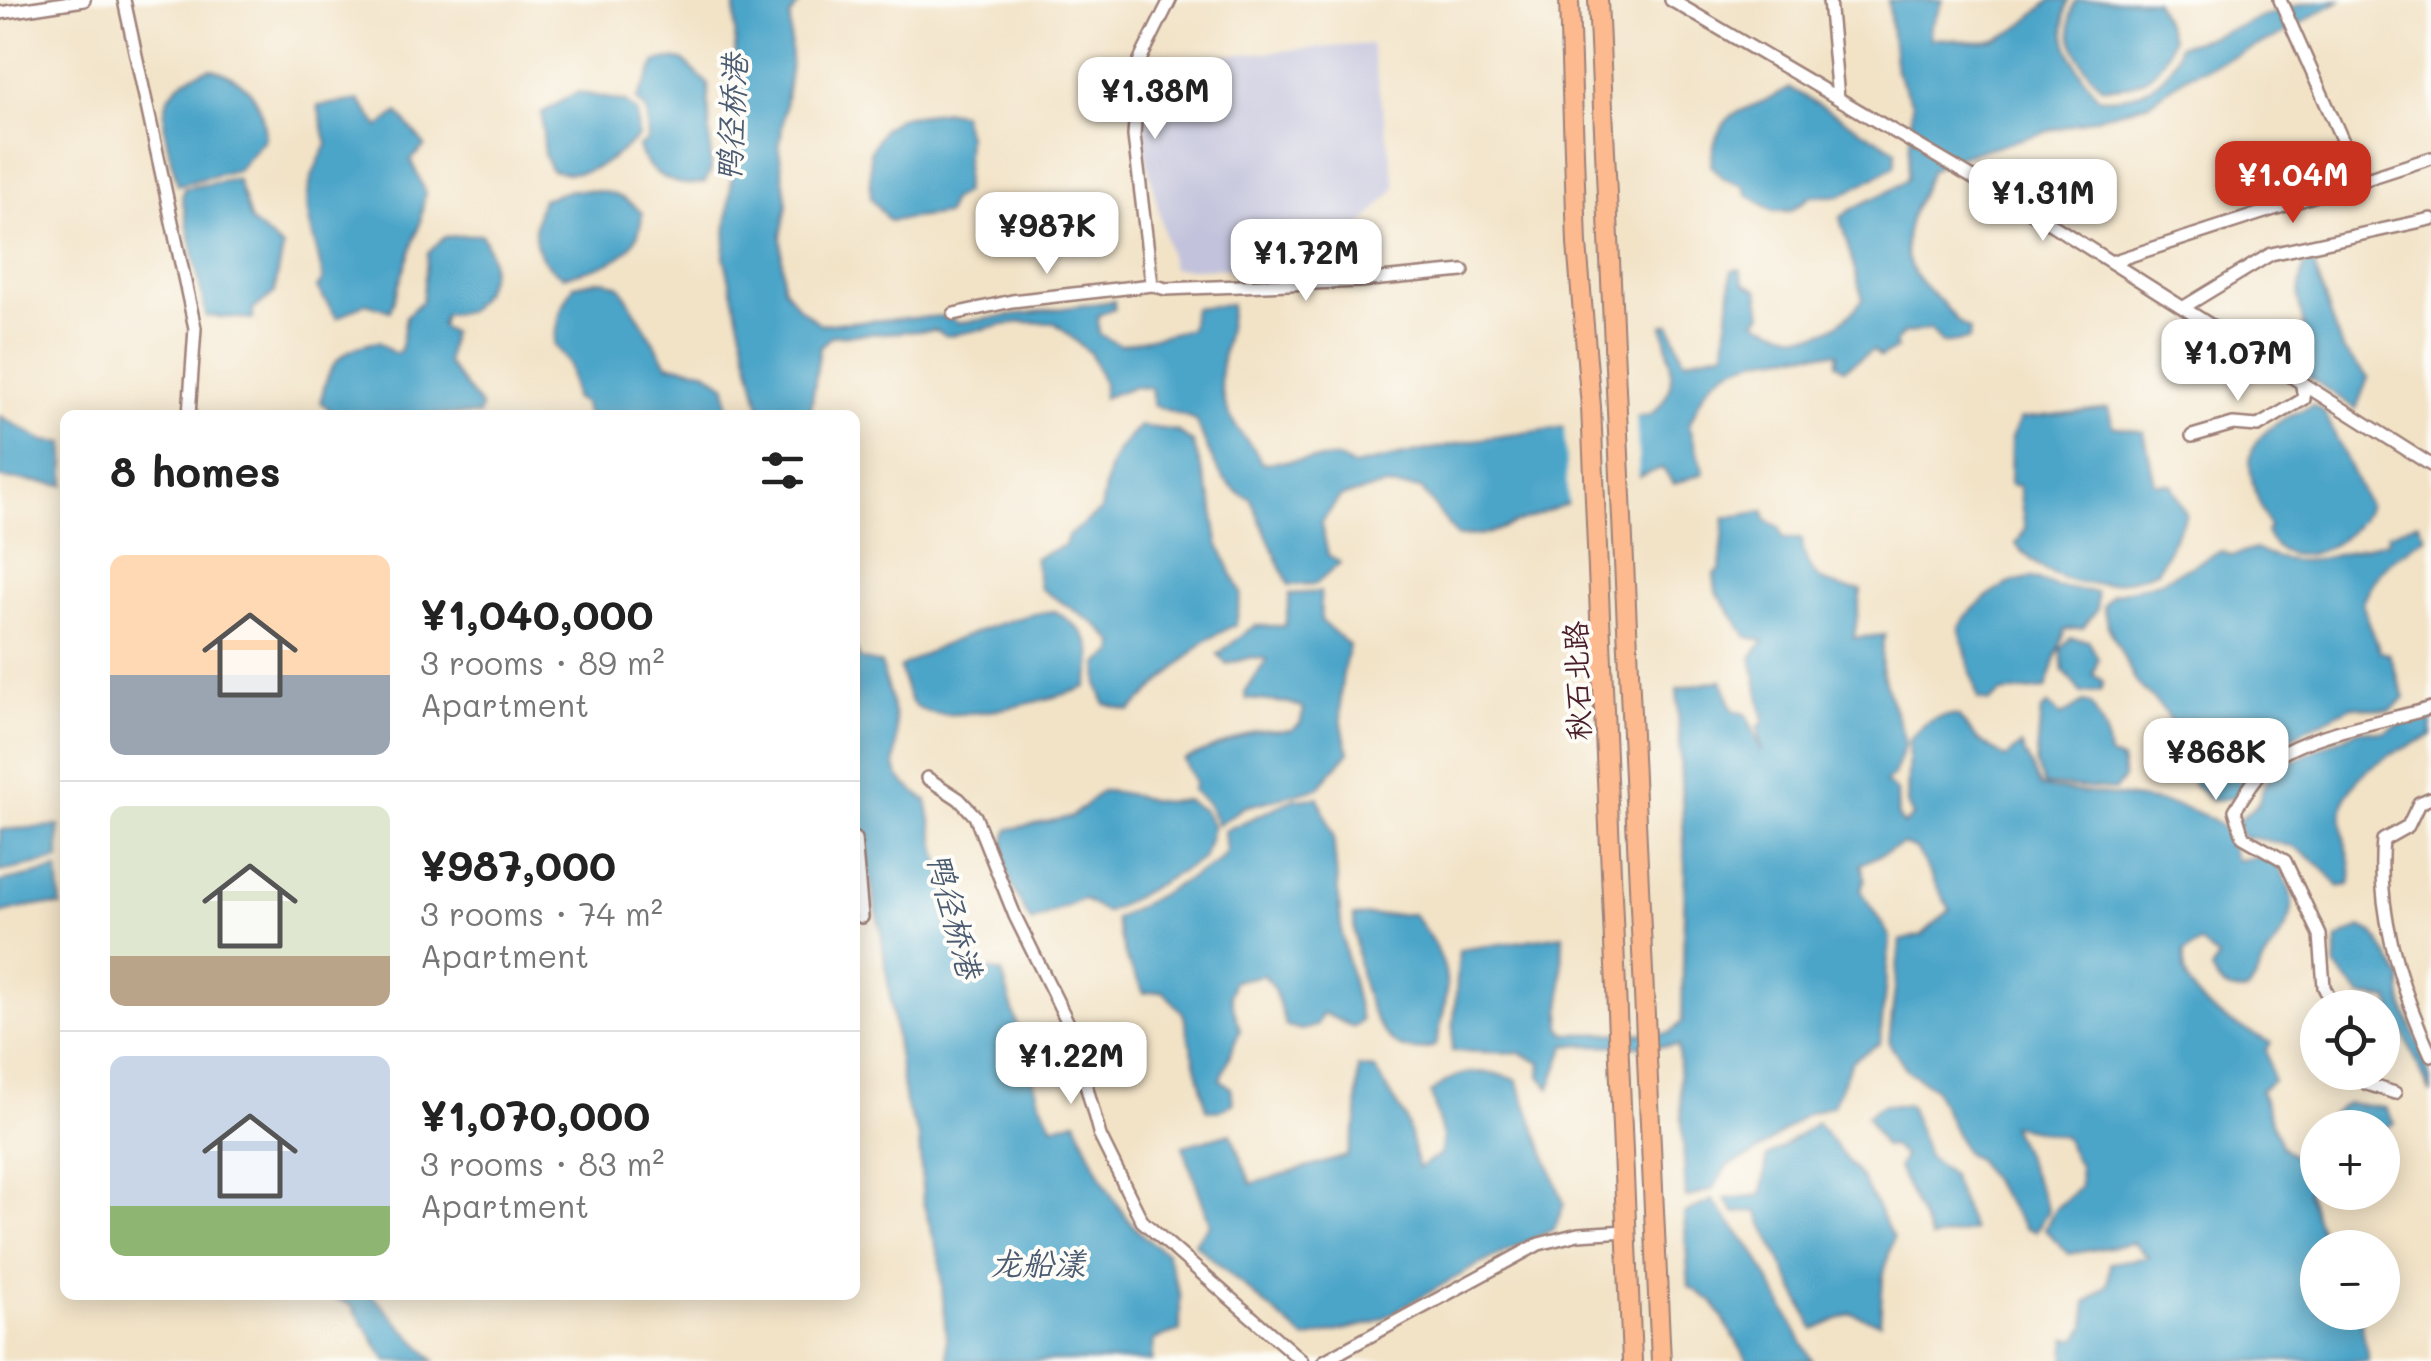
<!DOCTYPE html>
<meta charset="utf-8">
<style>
body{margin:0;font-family:Mali,"LXGW WenKai TC",sans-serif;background:#f6f6f6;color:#222;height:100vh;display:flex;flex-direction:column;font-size:38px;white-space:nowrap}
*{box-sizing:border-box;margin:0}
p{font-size:32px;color:#767676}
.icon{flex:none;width:55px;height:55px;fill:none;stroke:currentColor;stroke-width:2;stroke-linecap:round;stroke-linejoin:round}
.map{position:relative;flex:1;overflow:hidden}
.side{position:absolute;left:60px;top:410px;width:800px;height:890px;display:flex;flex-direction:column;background:#fff;border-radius:15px;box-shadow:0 5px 25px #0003}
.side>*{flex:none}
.fabs{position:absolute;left:2300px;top:990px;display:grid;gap:20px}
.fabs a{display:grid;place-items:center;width:100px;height:100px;border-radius:50%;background:#fff;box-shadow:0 5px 25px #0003;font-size:50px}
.price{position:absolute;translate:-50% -85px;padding:0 22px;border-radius:20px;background:#fff;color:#222;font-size:32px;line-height:65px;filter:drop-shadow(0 2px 5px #0008)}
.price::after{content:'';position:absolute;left:50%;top:60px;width:30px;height:22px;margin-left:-15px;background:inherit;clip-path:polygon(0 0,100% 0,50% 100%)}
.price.current{background:#c8321e;color:#fff}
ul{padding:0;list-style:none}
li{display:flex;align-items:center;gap:30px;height:250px;padding:0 50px}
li+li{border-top:2px solid #e0e0e0}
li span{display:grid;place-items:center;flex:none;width:280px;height:200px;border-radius:15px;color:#555}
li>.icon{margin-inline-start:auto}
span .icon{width:120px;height:120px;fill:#fffc;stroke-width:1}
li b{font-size:42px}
h2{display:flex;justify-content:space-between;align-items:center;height:120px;padding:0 50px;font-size:42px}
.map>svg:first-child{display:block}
</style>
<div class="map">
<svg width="2431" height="1361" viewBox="0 0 2431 1361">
<rect width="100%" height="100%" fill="#fdfcf7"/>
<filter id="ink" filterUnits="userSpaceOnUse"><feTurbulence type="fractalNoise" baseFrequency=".01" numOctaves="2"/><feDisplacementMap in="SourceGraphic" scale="20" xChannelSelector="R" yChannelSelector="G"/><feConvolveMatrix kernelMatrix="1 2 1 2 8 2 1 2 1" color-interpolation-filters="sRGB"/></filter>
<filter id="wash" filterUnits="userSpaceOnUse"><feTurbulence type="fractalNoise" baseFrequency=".0048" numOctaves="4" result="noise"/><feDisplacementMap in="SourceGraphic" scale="40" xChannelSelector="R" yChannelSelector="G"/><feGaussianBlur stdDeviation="2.25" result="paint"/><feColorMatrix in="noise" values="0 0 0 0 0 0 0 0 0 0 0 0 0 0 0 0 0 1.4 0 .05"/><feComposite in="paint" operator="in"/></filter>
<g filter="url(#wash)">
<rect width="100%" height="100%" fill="#f2e3c7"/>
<path fill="#c2c2dc" d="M1371 44 1396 188 1321 270 1172 268 1143 143 1149 77 1202 57Z"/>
<path fill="#4ca5c9" stroke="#4b627a" stroke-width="2.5" d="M735 0H802L790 16 791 63 779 149 787 205 781 236 783 286 797 306 820 324 946 316 958 323 1114 301 1115 309 1098 315 1099 334 1120 345 1190 329 1194 308 1231 304C1229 349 1206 377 1235 425 1243 440 1256 446 1261 463L1337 458 1353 466 1474 440 1650 415C1682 390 1670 360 1663 325L1670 324 1684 360 1725 351 1732 270 1740 269 1745 284 1758 290 1762 314 1756 320C1802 344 1831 341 1863 299L1840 218C1861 199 1888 197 1908 178L1912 103 1896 71 1888 0H1943L1930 30 1931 39C1949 37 1964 42 1981 42 2009 42 2031 17 2051 0H2069C2054 36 2076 68 2098 97 2135 102 2172 83 2179 45 2236 34 2282 0 2340 0L2278 37 2186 76 2149 103 1957 157 1931 170C1909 221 1885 257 1937 298 1951 309 1952 321 1970 330L1969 340 1942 344 1930 329 1903 334 1895 343 1897 349 1880 357 1873 350 1844 369 1836 364 1838 353C1804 352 1736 355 1711 383 1701 394 1695 412 1689 425L1704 473 1674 484 1662 468 1487 534 1457 536 1421 489 1385 486 1340 497 1321 523 1328 555 1340 563 1316 584 1289 585 1250 498C1220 489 1207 448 1196 420L1153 405 1151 388 1132 387 1103 398V383L1091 354 1055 323 1021 322 946 336 936 330 831 336 820 347 810 415H762L724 256 736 136Z
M2077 0H2155L2172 39C2161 75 2141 89 2101 87 2081 65 2058 29 2077 0Z
M669 59 683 60 708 84 711 170 705 182C678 190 647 175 638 147L648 140 647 111 637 100 656 62Z
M211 68C248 80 263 99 265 138L238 170 178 185C165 132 144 88 211 68Z
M1790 88 1896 150 1895 166 1840 196H1811L1790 211H1773L1747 194 1744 186 1724 179 1711 165C1716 104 1746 115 1790 88Z
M577 92 625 102 637 112 638 137C611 161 587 181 551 170L544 154 542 113Z
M359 100 379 127 398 113 425 146 411 160 425 192 420 223 390 311 366 303 337 318 317 288 323 279C311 215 293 205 327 145L318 106Z
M947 111 961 113 967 136 964 193 951 200 946 214 889 221 871 198 870 152 883 129 900 117Z
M237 179 251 222 283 248 274 293 253 310V319L206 316 182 197 185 188Z
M571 190C600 190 621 191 642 213 640 260 602 267 563 276 531 257 530 232 542 199Z
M481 234C500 265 490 285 468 311L444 315 441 326 451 333 447 363 481 407 479 415 333 413 321 402C327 365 340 347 379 342L393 353 400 352 406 316 422 301 428 253 445 237Z
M2313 263 2342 349 2368 378 2356 409 2302 372 2311 363 2298 298 2304 265Z
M603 280 620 286 667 364 704 370 726 385 729 415H586L584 404 574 398 569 364 554 344 561 310 574 285Z
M2313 405 2324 412 2368 506C2355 542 2287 581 2266 532L2269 527C2238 454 2240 438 2313 405Z
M2108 408 2113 426 2144 432 2155 483 2171 484 2186 514 2157 571C2102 592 2055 591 2016 544L2025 530 2019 486 2010 485 2011 438 2020 419Z
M0 416 44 441 65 443V485L0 478Z
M1140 426 1177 431 1193 443 1212 501 1218 543 1241 593 1236 624 1205 641 1130 711 1105 704 1098 685 1099 663 1114 653 1115 643 1097 625 1040 588 1035 558 1065 545 1068 536 1101 510C1109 465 1107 459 1140 426Z
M1764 511 1766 520 1779 527 1783 539H1802C1804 576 1826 588 1861 590L1854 638 1885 635C1872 672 1897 707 1905 743L1894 775 1885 782 1897 792 1898 817 1904 825 1913 817 1907 804 1909 740C1924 723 1935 714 1958 716L1977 739 2006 758 2021 745 2041 787C2084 795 2199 796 2224 830 2230 838 2232 851 2236 860L2272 856C2302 903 2297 914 2267 957 2259 969 2257 981 2247 992 2227 992 2220 988 2211 970L2218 958 2200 943 2184 953C2180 1006 2232 1022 2271 1043L2266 1049 2273 1081 2260 1090 2281 1146 2299 1160 2317 1148V1181L2307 1191 2326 1247 2318 1248V1312L2360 1313 2368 1361H2065L2067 1339H2078L2086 1326V1303L2108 1284 2110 1263 2148 1257 2133 1243 2069 1254 2045 1229 2054 1210 2080 1187 2079 1166 2063 1136 2011 1125 2048 1210 2036 1231 2025 1228 1977 1160 1966 1154 1934 1088 1908 1071 1889 1043 1900 941 1922 935 1950 910 1916 849 1903 844 1861 864 1865 878 1861 891 1890 937 1880 1043 1852 1061 1833 1105 1805 1115 1751 1156 1727 1166 1713 1189 1686 1198 1678 1046 1566 1045 1550 1088 1540 1076 1541 1063 1520 1053 1452 1051 1459 950 1563 935 1561 1028 1566 1034 1670 1033 1682 1022 1685 865 1677 689 1722 680 1733 710 1747 715 1762 752 1758 727 1764 722 1752 656 1764 641 1747 637 1716 591 1714 574 1720 570 1725 518Z
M2418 522 2426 537C2395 556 2375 568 2362 603L2380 652 2389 654 2405 698 2391 711 2352 706 2255 755 2245 795 2212 801 2194 785 2167 714 2136 682 2107 624 2103 606 2112 594 2156 583 2221 551 2232 556 2255 549C2305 575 2338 551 2389 541L2388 534Z
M2030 577 2056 587 2096 592 2097 609 2083 628 2065 630 2046 689 2001 693 1989 702 1978 699 1959 626C1972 607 1988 595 2008 584 2016 580 2022 583 2030 577Z
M1320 592 1321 621 1349 645C1339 685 1336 713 1349 752L1318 788 1244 807 1218 825 1207 803 1192 790 1195 783 1184 760 1254 731 1291 730 1300 724 1304 709 1289 703 1246 699 1245 693 1267 659 1252 657 1226 664 1218 654 1254 626H1285L1290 594Z
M1055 611C1087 633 1101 645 1086 687 1055 699 936 730 913 704 906 696 903 678 900 668 933 646 1015 614 1055 611Z
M2071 638 2089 641 2098 659 2093 674 2103 682 2100 691 2081 693 2064 671 2061 649Z
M855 646 860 659 881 664C885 682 892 701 895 719 903 765 876 766 927 801L940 864 977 967 1002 973 1039 1099 1053 1126 1076 1120C1096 1167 1119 1227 1166 1252L1180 1296V1331L1154 1340 1152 1361H948L940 1260 923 1202 919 1137 905 1103 881 932 855 806Z
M2083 702 2091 704 2105 731 2109 755 2121 761 2124 778 2115 790 2045 785 2036 765 2041 711 2048 705 2061 716Z
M2431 711V736C2396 752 2345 770 2342 816 2340 841 2356 861 2350 885L2339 887C2309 849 2290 842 2243 837L2236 823 2258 803 2266 782 2282 766 2359 730 2383 732Z
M1102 791C1138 791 1147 807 1186 800L1204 811 1213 826 1203 859 1106 913 1083 899 1031 922C1016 896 994 858 1009 829L1071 817Z
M1318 797 1333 835 1342 936 1361 1021 1353 1027 1323 1013 1316 1026 1302 1030 1286 1026 1274 989 1264 975 1233 981 1230 995 1240 1030 1220 1079 1231 1088 1233 1103 1218 1111 1207 1110 1183 1013 1163 991 1144 993 1126 958 1115 919 1217 863 1226 852 1224 831 1294 799Z
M59 826V860L0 872V830Z
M58 870 61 906 35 905 0 914V882Z
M1413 914C1453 966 1452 981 1436 1045 1371 1076 1354 960 1354 916Z
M2360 927 2374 933 2402 979C2395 1012 2431 1051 2431 1094L2389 1000 2361 996 2335 966 2338 939Z
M1358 1067 1375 1069 1406 1119 1418 1168 1440 1155 1443 1138 1431 1093C1458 1068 1484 1068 1517 1080L1564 1204 1554 1229 1478 1265 1374 1323 1305 1339 1194 1243 1210 1223 1183 1146 1231 1133 1251 1184 1347 1156 1357 1123Z
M2347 1103 2385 1108 2394 1123 2383 1129 2327 1127 2328 1118Z
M1882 1105H1909L1927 1155 1950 1174 1973 1230 1931 1239 1898 1168 1904 1156 1892 1146 1884 1147 1867 1116Z
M1817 1123 1862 1179 1893 1238 1883 1277 1880 1323 1851 1313 1814 1330 1757 1211 1735 1213 1725 1199 1762 1195 1767 1157Z
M1712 1200 1755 1253 1812 1361H1748L1714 1303 1689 1286 1684 1214Z
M327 1295H372L435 1361H387L351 1305Z"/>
<path fill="#f2e3c7" d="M1636 412 1639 482 1568 509 1564 423Z"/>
</g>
<g filter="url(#ink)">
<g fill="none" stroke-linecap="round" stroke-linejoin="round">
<defs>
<path id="street" d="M124 0 195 328 189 415
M1671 0 2046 221 2431 465
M1829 0 1838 98
M2280 0 2360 180
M0 13 84 0
M2111 262 2431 158
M1152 285 1134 136 1139 62 1170 0
M2184 307 2271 254 2431 219
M954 314 1012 301 1152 285 1166 289 1360 281 1463 271
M2192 436 2233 424 2258 426 2304 399 2301 380
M927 778 959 799 975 816 1015 916 1071 1029 1100 1136 1142 1221 1302 1361
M2431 798 2419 803 2408 826 2383 840C2376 912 2401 989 2431 1055
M855 839 862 917
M2334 1008 2324 987 2320 935 2285 861 2243 837 2235 810C2244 795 2255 778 2267 765 2297 734 2390 721 2431 708
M2363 1072 2367 1084 2395 1093
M1324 1361 1539 1244 1578 1234 1627 1231"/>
<path id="primary" d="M1569 0 1577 244 1591 407 1632 1361
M1598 0 1661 1361"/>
</defs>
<use href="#street" stroke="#9e8179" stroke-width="16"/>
<use href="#primary" stroke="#9e8179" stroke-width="22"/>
<use href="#street" stroke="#fff" stroke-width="11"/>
<use href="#primary" stroke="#fcba8e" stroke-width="18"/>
</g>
</g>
<g text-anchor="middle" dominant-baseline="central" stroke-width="8" stroke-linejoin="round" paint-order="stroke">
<g font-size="30" fill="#4a1f2b" stroke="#fdfcf7">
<text transform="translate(1576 681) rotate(-92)">秋石北路</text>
</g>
<g font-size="32" font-style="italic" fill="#4b5b72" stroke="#fdfcf7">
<text transform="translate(730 118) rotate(-87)">鸭径桥港</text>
<text transform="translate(956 915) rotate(75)">鸭径桥港</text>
<text x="1038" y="1262">龙船漾</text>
</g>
</g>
</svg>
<div class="fabs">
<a><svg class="icon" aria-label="locate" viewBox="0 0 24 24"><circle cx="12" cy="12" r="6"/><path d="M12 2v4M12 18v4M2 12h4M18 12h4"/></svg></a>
<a>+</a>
<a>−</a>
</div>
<b class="price" style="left:1155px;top:142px">¥1.38M</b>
<b class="price current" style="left:2293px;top:226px">¥1.04M</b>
<b class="price" style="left:2043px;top:244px">¥1.31M</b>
<b class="price" style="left:1047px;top:277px">¥987K</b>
<b class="price" style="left:1306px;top:304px">¥1.72M</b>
<b class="price" style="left:2238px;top:404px">¥1.07M</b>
<b class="price" style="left:2216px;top:803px">¥868K</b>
<b class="price" style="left:1071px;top:1107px">¥1.22M</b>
<section class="side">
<h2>8 homes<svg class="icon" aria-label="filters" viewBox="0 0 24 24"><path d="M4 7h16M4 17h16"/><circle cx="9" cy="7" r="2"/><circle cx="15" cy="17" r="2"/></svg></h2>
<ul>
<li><span style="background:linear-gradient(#ffd9b3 60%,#9aa5b1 0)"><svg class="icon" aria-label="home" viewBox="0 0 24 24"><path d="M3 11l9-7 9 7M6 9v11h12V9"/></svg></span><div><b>¥1,040,000</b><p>3 rooms · 89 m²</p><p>Apartment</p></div></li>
<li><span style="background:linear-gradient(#dfe7d0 75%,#b9a48a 0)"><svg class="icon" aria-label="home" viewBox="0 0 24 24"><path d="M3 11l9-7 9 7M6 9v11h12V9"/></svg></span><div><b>¥987,000</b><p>3 rooms · 74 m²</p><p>Apartment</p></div></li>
<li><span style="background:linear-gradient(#c9d6e8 75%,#8fb573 0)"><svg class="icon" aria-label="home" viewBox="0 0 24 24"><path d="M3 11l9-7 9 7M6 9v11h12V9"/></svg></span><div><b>¥1,070,000</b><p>3 rooms · 83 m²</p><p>Apartment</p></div></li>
</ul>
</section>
</div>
